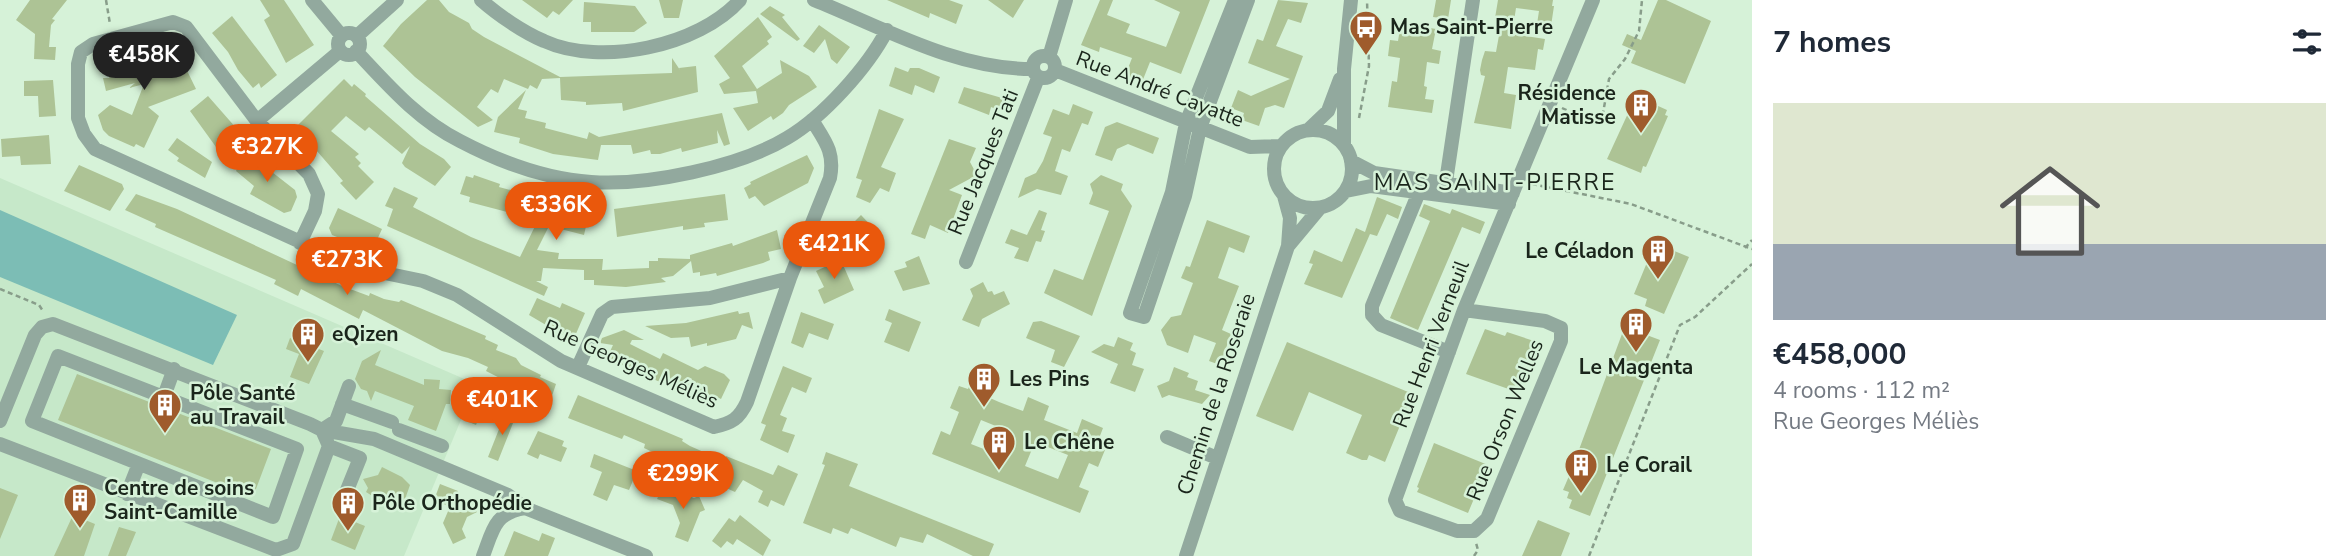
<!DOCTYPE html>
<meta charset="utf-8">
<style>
body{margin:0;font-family:"Nunito Sans",sans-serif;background:#f6f6f7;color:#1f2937;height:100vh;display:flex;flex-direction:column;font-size:26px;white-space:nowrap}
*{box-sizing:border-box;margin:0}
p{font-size:23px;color:#747a83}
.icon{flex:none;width:38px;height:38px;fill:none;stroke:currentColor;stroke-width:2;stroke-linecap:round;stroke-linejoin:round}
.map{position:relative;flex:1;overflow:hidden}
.sheet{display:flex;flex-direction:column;background:#fff;width:595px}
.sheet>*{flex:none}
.price{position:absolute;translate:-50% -60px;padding:0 16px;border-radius:24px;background:#ea580c;color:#fff;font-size:23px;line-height:46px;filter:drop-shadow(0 2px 4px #0008)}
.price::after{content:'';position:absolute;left:50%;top:42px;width:21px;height:16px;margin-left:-10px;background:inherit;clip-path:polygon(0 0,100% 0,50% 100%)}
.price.on{background:#222;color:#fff}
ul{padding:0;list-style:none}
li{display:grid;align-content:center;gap:14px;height:371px;padding:0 21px}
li+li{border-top:2px solid #e0e1e3}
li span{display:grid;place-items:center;height:217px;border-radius:0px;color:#555}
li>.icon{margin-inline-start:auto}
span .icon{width:126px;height:126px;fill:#fffc;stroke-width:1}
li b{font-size:30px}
h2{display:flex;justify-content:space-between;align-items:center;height:84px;padding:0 21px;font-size:30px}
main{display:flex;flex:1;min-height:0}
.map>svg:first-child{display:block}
</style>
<main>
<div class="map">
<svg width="1752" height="556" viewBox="0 0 1752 556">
<rect width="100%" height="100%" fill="#d6f2d8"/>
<path fill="#c6e8c9" d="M0 178 476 384 404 556H0Z"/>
<path fill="#7cbdb5" d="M0 210 237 315 213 365 0 277Z"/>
<path fill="#adc395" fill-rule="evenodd" d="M30 0H67L52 19 55 20 51 25 49 47H56L55 60 34 59 35 34 16 20Z
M260 0H284L314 45 286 63 264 20 270 16Z
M427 0H439L449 12 469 23 472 29 484 37 560 77 672 73V58L680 70 679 68 696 66 698 92 623 111 622 103 586 105V102L561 100 560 78 542 79 537 89 530 85 528 89 504 79 498 93 491 89 477 107 493 120 478 127 415 77 383 46 401 24Z
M522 0H573L559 15 553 11 547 18Z
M659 0H683L679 18H664Z
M887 0H949L963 5 956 24 930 13 929 18Z
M988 0H1024L1013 18Z
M1100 0H1113L1107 15 1130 24 1126 33 1166 47 1180 12 1154 0H1210L1181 74 1150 62 1142 82 1125 76 1132 58 1100 47 1099 52 1081 45Z
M1278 0 1308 3 1301 23 1288 19 1276 46 1303 56 1284 108 1275 105 1265 108 1259 126 1242 120 1244 113 1231 108 1238 90 1251 96 1290 79 1248 63 1257 39 1263 41Z
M1436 0H1451L1448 19 1433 17Z
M1498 0H1553L1552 6H1554L1551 26 1537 24 1539 11 1516 8 1512 34 1545 39 1543 50 1538 49 1535 70 1508 67 1504 93 1516 95 1511 129 1474 123 1485 76 1481 75 1480 70 1482 60 1485 51 1496 52 1502 19 1495 18Z
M1658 0H1666L1711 21 1685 84 1631 63 1636 51 1622 45 1627 34 1641 40Z
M584 2 635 6 647 23 634 32H591V22H583Z
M770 6 785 15 782 17 800 39 797 41 760 14Z
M232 16 277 75 261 88 259 83 253 88 238 70 228 52 212 33Z
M758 17 772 37 767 41 769 44 742 66 757 89 782 73 780 60 809 76 817 87 789 105 783 113 773 120 771 116 748 131 733 108 758 103 756 91 724 94 719 84 730 78 714 56Z
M1401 23 1436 29 1432 49 1441 51 1439 64 1427 62 1424 86 1427 87 1425 99 1434 100 1432 113 1388 107 1392 81 1397 82 1400 58 1388 56 1390 40 1398 41Z
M819 25 850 47 837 64 831 59 825 39 814 53 803 46Z
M174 44 196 89 148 107 159 116 144 148 136 144 134 147 109 136 103 130 98 115 110 105 132 115 144 84 129 88 135 83 106 91 103 78H109V62L136 53 137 58Z
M895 67 908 72 910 68H919L940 77 934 93 915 85 912 95 889 86Z
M344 79 352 87 354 84 366 94 365 96 420 144 444 159 451 167 435 186 405 167 402 163 410 146 402 154 369 127 365 131 346 116 331 131 359 154 355 157 361 163 358 166 374 182 356 200 340 183 343 181 296 127Z
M53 80 56 116 39 117 38 96H24V81Z
M964 87 1009 100 1004 112 991 107 989 115 958 103Z
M526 90 518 109 527 111 525 118 546 123 545 128 587 139 589 132 599 137 722 113 730 144 724 146 717 130 718 143 682 152 681 148 660 154H651L650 150 633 154 631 145H601L598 160 553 154 519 143 520 138 494 132 498 117Z
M208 96 237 129 216 147 190 111Z
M1636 96 1667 110 1665 115 1668 116 1646 167 1643 166 1641 173 1607 159Z
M1073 104 1093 112 1088 125 1082 123 1070 152 1062 149 1055 171 1068 176 1061 195 1037 189 1018 198 1025 178 1036 173 1043 161 1052 137 1043 134 1053 109 1069 115Z
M879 109 904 119 881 167 896 173 889 192 880 188 870 203 856 197 862 180 856 178Z
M1117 122 1159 138 1153 154 1128 144 1117 149 1112 161 1095 155 1105 127Z
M49 135 51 164 21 165 20 156 2 157 1 139Z
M177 138 212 162 205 178 177 161 179 158 168 150Z
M949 139 976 148 970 162 977 175 949 190 962 195 948 233 930 225 925 239 911 234Z
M245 151 266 160 263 165 295 190 297 197 291 211 284 213 250 194 254 186 236 171Z
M807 155 814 168 808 183 764 206 755 196 749 199 744 188 751 184 750 182Z
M79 165 122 184 124 189 110 211 64 191Z
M474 175 500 184 499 187 594 212 592 223 587 222 584 235 549 226 537 250 559 253 558 259H603L602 270 649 268V261H658V258L690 259V255L732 243 733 246 777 230 781 249 768 252 770 260 763 263 717 276 716 273 700 276V272L693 273 691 261 673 276 661 278 666 282 626 287 594 285V280H584V270L543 268 541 281H536L548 287 544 296 387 226 393 209 385 206 394 187 418 198 413 207 471 237 520 257 538 220 469 202 470 197 460 194 466 176 473 178Z
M1101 175 1123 184 1121 190 1132 206 1092 316 1044 293 1054 269 1083 280 1109 211 1089 204 1093 193 1090 184Z
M136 194 177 209 342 286 369 296 370 293 384 299 399 302 401 300 486 336 485 339 498 345 496 350 516 358 521 365 541 375 540 377 556 384 549 405 523 396 525 391 486 371 488 367 468 358 442 351 363 310 359 319 301 289 298 296 274 284 276 280 155 227 156 224 125 210Z
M725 194 728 220 704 223 705 227 683 230V226L617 237 614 209Z
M1377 197 1402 207 1398 219 1387 214 1377 236 1370 234 1342 298 1304 284 1313 264 1309 263 1314 250 1342 262 1356 228 1365 232Z
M1424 204 1450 214 1452 209 1485 222 1480 234 1462 227 1418 330 1390 318 1430 221 1419 216Z
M338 208 382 229 372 251 332 235 329 228Z
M1039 210 1047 213 1041 230 1045 231 1041 242 1036 241 1028 262 1014 258 1019 248 1005 243 1011 229 1027 235Z
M861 215 876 231 864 242 859 257 838 249 841 240 835 237 840 223 849 227Z
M1207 220 1250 236 1244 253 1229 247 1218 278 1239 286 1222 330 1231 334 1220 365 1209 361 1216 343 1194 335 1188 353 1167 345 1161 330 1171 317 1181 315 1193 283 1181 278 1186 266 1190 267Z
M1655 243 1689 257 1664 314 1645 306 1647 299 1634 294Z
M837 251 854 290 824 304 818 290 824 287 816 271 833 263Z
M919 256 930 284 903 291 894 271 907 267 905 262Z
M983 282 988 292 992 291 994 295 1004 291 1010 304 982 319 979 327 962 320 973 296 970 289Z
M537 298 560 308 562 303 585 313 575 336 564 332 563 335 529 315Z
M889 309 921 322 909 352 884 342 892 323 885 320Z
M738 311 739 314 749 312 753 329 742 325 736 339 707 346V343L691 347 689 337 671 338 645 326 686 323Z
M801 312 834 324 828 340 809 333 803 348 791 343Z
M1041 321 1080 336 1064 367 1051 362 1055 350 1026 338 1033 322Z
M1485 329 1505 336 1507 332 1537 342 1517 392 1466 374Z
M624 330 644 340H632L630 344 660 359 663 353 698 370 705 366 724 374 730 380 721 399 713 395 712 398 706 396 704 399 696 396 695 398 607 358 613 345 600 343 602 338Z
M1636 331 1660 340 1590 516 1569 508 1572 500 1567 498 1569 492 1563 490 1569 476 1575 478 1583 457 1577 455 1622 334 1633 338Z
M1118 337 1133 343 1130 350 1136 353 1132 365 1144 369 1135 392 1110 383 1118 364 1091 352 1104 344 1114 347Z
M290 338 324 351 309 384 290 377 299 354 286 349Z
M1287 342 1413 394 1385 462 1369 455 1367 460H1362L1346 453 1362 415 1309 392 1293 431 1256 416Z
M381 350 375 365 424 385V379L440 380 439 389 451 390 450 404H446L436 431 408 420 414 406 375 391 371 401 367 391 361 389 355 379 362 361Z
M783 366 812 378 806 393 792 387 780 415 787 418 782 431 795 435 788 453 760 440 766 425 761 423Z
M1174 367 1189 373 1187 377 1198 381 1195 390 1210 395 1202 404 1169 395 1162 398 1157 386 1169 381Z
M77 374 271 449 253 497 58 420Z
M974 376 995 384 990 398 999 402 1023 411 1028 397 1049 406 1044 420 1077 433 1082 419 1103 428 1098 441 1107 445 1098 467 1089 463 1079 487 1089 491 1080 513 932 454 941 431 950 435 959 412 950 408 959 386 968 389ZM981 420 1013 433 1004 457 971 444ZM1035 442 1068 455 1058 479 1025 466Z
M578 395 683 439 682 441 690 446 724 461 726 456 773 475 778 465 798 474 784 506 771 500 768 507 758 502 763 491 743 480 735 492 679 467 680 465 644 448 645 444 624 435 622 439 568 418Z
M478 396 501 410 497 422 480 415 476 425 464 420Z
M505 414 515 418 498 461 488 457Z
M538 431 564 441 562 446 567 448 561 462 540 454 538 459 527 454Z
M1434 443 1488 465 1468 513 1417 492 1419 488 1417 487Z
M826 452 858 464 849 486 994 544 989 556H973L927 534 923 543 900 537 896 547 851 528 848 534 833 528 831 534 803 523 825 465 822 464Z
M594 454 637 471 629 490 614 485 607 501 593 495 602 472 590 467Z
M382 467 402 477 410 485 404 502 395 497 390 507 366 492 368 488 363 479 378 475Z
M440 484 458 491 451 507 434 500Z
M663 486 694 498 699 496 705 510 700 512 688 542 675 537 680 523 673 505 657 499Z
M0 488 18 495 0 539Z
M470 499 477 512 467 517 462 529 466 538 453 544 443 523 449 509Z
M73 515 95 524 84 556H54Z
M740 515 771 540 763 556 737 539 733 545 727 541 721 548 712 541 729 518 735 522Z
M340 516 365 526 355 550 331 540Z
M1538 520 1570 533 1561 556H1522Z
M119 527 136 532 126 556H108Z
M514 531 539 541 542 533 555 538 548 556H504Z"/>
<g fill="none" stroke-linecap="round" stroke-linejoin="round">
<path stroke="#889d8a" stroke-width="2.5" stroke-dasharray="5 3.5" stroke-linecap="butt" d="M106 0 110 24
M1562 108 1586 120 1587 115 1602 119 1609 79 1625 59 1639 31 1642 0
M1359 118 1369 66 1367 0
M1532 184 1631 204 1752 249
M1745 248 1752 240
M0 289 39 305 43 311
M1474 556 1478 550 1476 543
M1589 556 1680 325 1695 317 1752 264"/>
<path stroke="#92a99e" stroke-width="14" d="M312 0 341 35
M481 0C498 15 523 32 544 41 601 67 699 46 740 0
M814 0C884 28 955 69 1032 69
M1235 0 1186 123 1172 192 1130 313 1144 317 1185 196 1200 128 1248 0
M338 44a11 11 0 1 1 22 0a11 11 0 1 1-22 0Z
M357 36 397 0
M356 51C388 85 418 120 460 141 500 162 546 179 591 182 647 186 739 167 787 138 823 117 868 67 887 30
M1033 67a11 11 0 1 1 22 0a11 11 0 1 1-22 0Z
M1049 57 1066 0
M1055 70 1250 147 1280 146
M257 121 340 51
M1274 169a39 39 0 1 1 78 0a39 39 0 1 1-78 0Z
M1308 130 1328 111 1340 79
M1344 145V69L1351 0
M1351 161 1374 173 1513 193
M1346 191 1371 186 1509 204
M1419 192 1372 306V315L1381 325 1449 352
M1444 195 1473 0
M300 243 315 211 318 194 309 174 257 121 186 27 173 22 93 44 81 52 78 64V118L84 134 95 149 356 267 423 281 457 295 561 361 714 427C732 423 739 419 747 402L790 278 830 178C835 152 825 141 812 120
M1289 245 1319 209
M966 262 1038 78
M1464 310 1545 321 1561 328V341L1487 519 1474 531H1457L1400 511 1395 500 1464 310 1593 0
M58 356 297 449 273 517 32 421Z
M578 367 602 314 612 307 710 298 790 278
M163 399 174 369
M342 404 392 422
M0 421 35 335 42 327 53 324 310 424 322 430 329 446 293 544 276 550 0 444
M322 430 374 439 508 495 525 508 646 556
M322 430 336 421 349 386
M399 430 442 446
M1167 437 1217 458
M329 446 360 458 343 500
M127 494 138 466
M483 556C493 530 494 513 525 508
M1186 556 1288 246 1290 218 1284 196"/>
</g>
<defs>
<symbol id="bus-pin" viewBox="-11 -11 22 30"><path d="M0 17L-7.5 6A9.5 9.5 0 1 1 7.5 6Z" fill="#9f5b2c" stroke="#d6f2d8"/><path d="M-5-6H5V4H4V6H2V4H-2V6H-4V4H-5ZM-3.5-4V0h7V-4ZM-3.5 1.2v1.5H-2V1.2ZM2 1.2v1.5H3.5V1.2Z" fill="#fff"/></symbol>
<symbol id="building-pin" viewBox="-11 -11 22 30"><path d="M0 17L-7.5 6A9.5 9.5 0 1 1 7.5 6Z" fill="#9f5b2c" stroke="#d6f2d8"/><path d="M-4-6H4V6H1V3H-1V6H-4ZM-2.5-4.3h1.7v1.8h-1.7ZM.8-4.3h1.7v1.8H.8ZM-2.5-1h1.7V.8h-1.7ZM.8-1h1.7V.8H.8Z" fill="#fff"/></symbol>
</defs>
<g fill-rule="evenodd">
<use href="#bus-pin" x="1347" y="8" width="38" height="52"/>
<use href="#building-pin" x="1622" y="86" width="38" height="52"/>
<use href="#building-pin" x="1639" y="232" width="38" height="52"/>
<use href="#building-pin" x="1617" y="305" width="38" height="52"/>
<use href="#building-pin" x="289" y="315" width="38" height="52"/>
<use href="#building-pin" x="965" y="360" width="38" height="52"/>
<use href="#building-pin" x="146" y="386" width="38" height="52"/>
<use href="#building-pin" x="980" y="423" width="38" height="52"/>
<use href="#building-pin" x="1562" y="446" width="38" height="52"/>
<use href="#building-pin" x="61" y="481" width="38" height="52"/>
<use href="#building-pin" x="329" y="484" width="38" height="52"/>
</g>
<g text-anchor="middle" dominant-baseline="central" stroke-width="5" stroke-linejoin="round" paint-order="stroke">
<g font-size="21" font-weight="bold" fill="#1a251b" stroke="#d6f2d8" text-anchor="start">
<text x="1390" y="27">Mas Saint-Pierre</text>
<text x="1616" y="93" text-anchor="end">Résidence<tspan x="1616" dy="24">Matisse</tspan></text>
<text x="1634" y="251" text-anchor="end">Le Céladon</text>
<text x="332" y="334">eQizen</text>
<text x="1636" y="367" text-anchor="middle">Le Magenta</text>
<text x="1009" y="379">Les Pins</text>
<text x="190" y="393">Pôle Santé<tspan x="190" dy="24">au Travail</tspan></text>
<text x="1024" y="442">Le Chêne</text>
<text x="1606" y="465">Le Corail</text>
<text x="104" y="488">Centre de soins<tspan x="104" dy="24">Saint-Camille</tspan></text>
<text x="372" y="503">Pôle Orthopédie</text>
</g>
<g font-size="21" fill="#1a251b" stroke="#d6f2d8">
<text transform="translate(1160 89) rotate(21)">Rue André Cayatte</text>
<text transform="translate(983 162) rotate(-68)">Rue Jacques Tati</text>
<text transform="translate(1431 344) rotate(-69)">Rue Henri Verneuil</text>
<text transform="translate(631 364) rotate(24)">Rue Georges Méliès</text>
<text transform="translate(1216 394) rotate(-72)">Chemin de la Roseraie</text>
<text transform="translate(1505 420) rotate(-68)">Rue Orson Welles</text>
</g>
<g font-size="23" letter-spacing="2" fill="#1a251b" stroke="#d6f2d8">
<text x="1495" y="182">MAS SAINT-PIERRE</text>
</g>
</g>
</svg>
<b class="price on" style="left:144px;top:92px">€458K</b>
<b class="price" style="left:267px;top:184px">€327K</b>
<b class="price" style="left:556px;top:242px">€336K</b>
<b class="price" style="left:834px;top:281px">€421K</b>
<b class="price" style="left:347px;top:297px">€273K</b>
<b class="price" style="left:502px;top:437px">€401K</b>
<b class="price" style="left:683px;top:511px">€299K</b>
</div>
<section class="sheet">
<h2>7 homes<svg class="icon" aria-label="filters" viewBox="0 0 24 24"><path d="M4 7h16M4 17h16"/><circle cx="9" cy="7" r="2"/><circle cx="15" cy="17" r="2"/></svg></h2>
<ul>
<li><span style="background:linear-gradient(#dfe7d0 65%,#9aa5b1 0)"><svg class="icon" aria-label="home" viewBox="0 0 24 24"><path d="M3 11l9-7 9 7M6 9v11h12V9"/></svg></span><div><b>€458,000</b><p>4 rooms · 112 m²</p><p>Rue Georges Méliès</p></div></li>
</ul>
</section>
</main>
